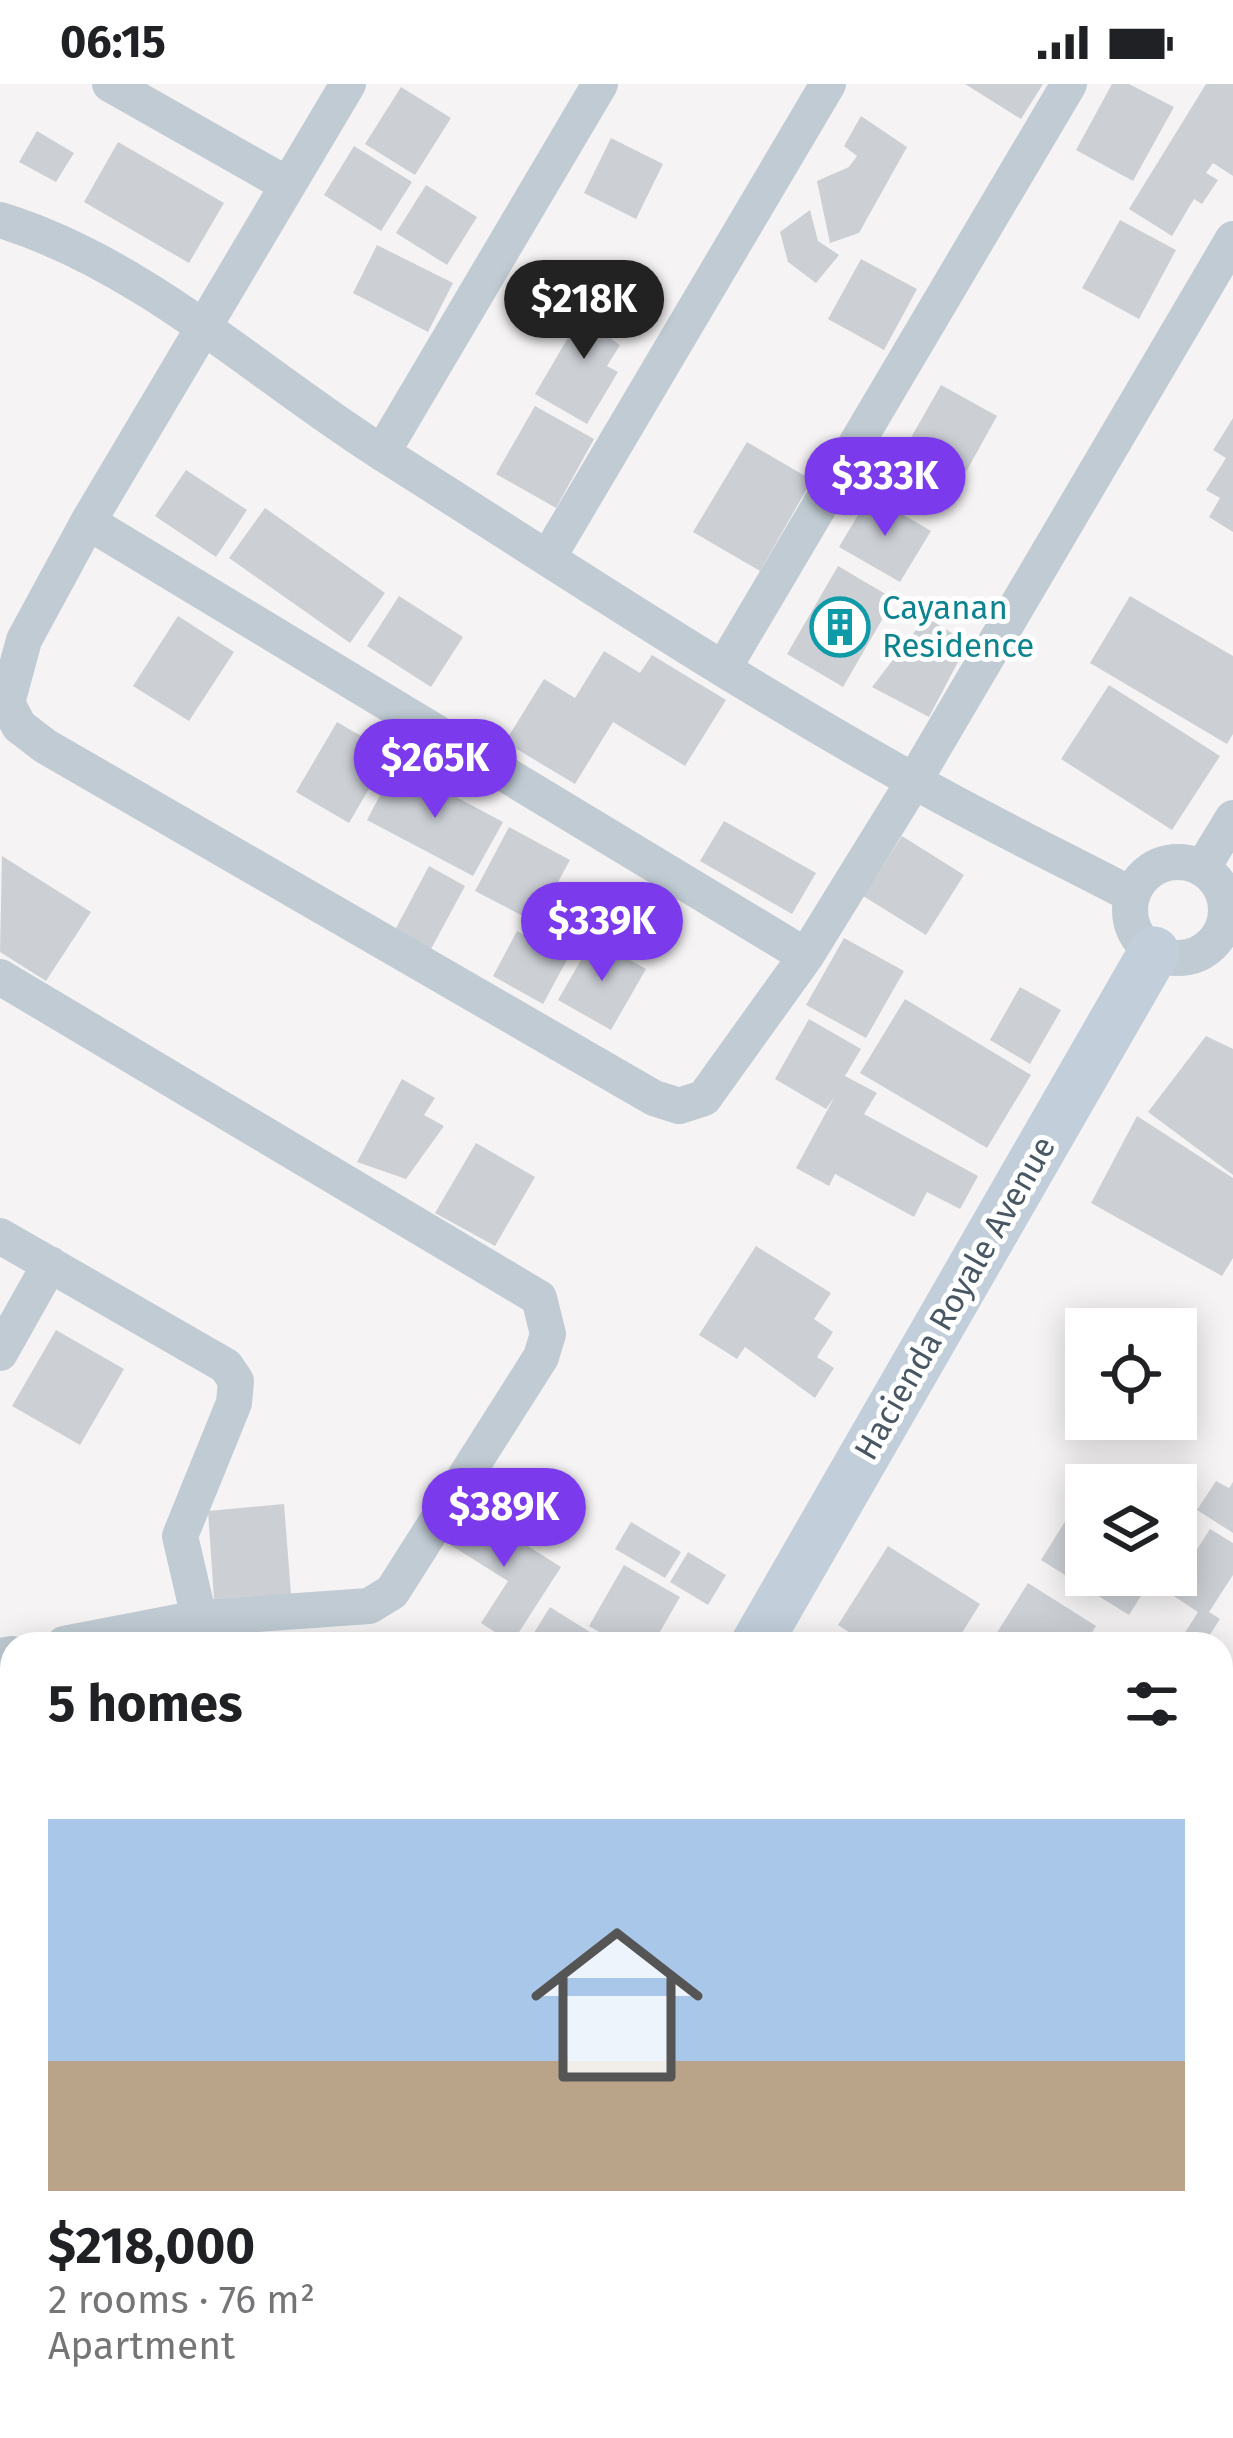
<!DOCTYPE html>
<meta charset="utf-8">
<style>
body{margin:0;font-family:"Fira Sans",sans-serif;background:#f6f6f6;color:#202124;height:100vh;display:flex;flex-direction:column;font-size:45px;white-space:nowrap}
*{box-sizing:border-box;margin:0}
p{font-size:39px;color:#757577}
.icon{flex:none;width:66px;height:66px;fill:none;stroke:currentColor;stroke-width:2;stroke-linecap:round;stroke-linejoin:round}
.map{position:relative;flex:1;overflow:hidden}
.panel{position:absolute;left:0px;top:1548px;width:1233px;height:807px;display:flex;flex-direction:column;background:#fff;border-radius:36px 36px 0 0;box-shadow:0 6px 30px #0003}
.panel>*{flex:none}
.fabs{position:absolute;left:1065px;top:1224px;display:grid;gap:24px}
.fabs a{display:grid;place-items:center;width:132px;height:132px;border-radius:0px;background:#fff;box-shadow:0 6px 30px #0003;font-size:60px}
.price{position:absolute;translate:-50% -102px;padding:0 27px;border-radius:42px;background:#7c3aed;color:#fff;font-size:39px;line-height:78px;filter:drop-shadow(0 3px 6px #0008)}
.price::after{content:'';position:absolute;left:50%;top:72px;width:36px;height:27px;margin-left:-18px;background:inherit;clip-path:polygon(0 0,100% 0,50% 100%)}
.price.on{background:#222;color:#fff}
ul{padding:0;list-style:none}
li{display:grid;align-content:center;gap:24px;height:636px;padding:0 48px}
li+li{border-top:3px solid #e0e0e0}
li span{display:grid;place-items:center;height:372px;border-radius:0px;color:#555}
li>.icon{margin-inline-start:auto}
span .icon{width:216px;height:216px;fill:#fffc;stroke-width:1}
li b{font-size:51px}
h2{display:flex;justify-content:space-between;align-items:center;height:144px;padding:0 48px;font-size:51px}
.status{display:flex;justify-content:space-between;align-items:center;height:84px;padding:0 60px;background:#fff;direction:ltr}
.status svg{height:33px;fill:currentColor}
.map>svg:first-child{display:block}
</style>
<div class="status"><b>06:15</b><svg viewBox="0 0 49 12"><path d="M0 12V9h3v3zM5 12V6h3v6zM10 12V3h3v9zM15 12V0h3v12zM26 1h20v11H26zM47 4h2v5h-2z"/></svg></div>
<div class="map">
<svg width="1233" height="2354" viewBox="0 0 1233 2354">
<rect width="100%" height="100%" fill="#f5f3f3"/>
<path fill="#ccd0d5" d="M965 0H1043L1021 35Z
M1112 0H1129L1174 23 1133 97 1076 66Z
M1206 0H1233V92L1213 79 1206 89 1218 96 1202 120 1194 115 1172 152 1129 125Z
M401 3 451 34 415 91 365 60Z
M861 32 907 63 859 149 830 159 817 97 849 83 857 72 844 62Z
M37 47 74 69 56 98 19 78Z
M611 54 663 80 636 135 584 109Z
M118 58 224 119 189 179 84 118Z
M354 62 412 98 381 147 324 111Z
M426 101 477 133 447 181 396 149Z
M810 126 818 157 839 171 816 199 788 178 780 148Z
M1120 136 1176 166 1139 235 1082 204Z
M377 161 453 199 428 248 353 209Z
M861 175 917 205 884 266 828 235Z
M596 206 617 219 611 229 623 235 611 255 620 261 607 282 618 288 587 340 535 310Z
M941 301 997 332 962 395 905 364Z
M535 322 594 355 556 424 496 390Z
M1233 334V448L1209 433 1220 414 1206 406 1226 374 1213 366Z
M747 358 812 396 760 487 693 448Z
M186 386 247 426 216 473 155 432Z
M870 411 931 447 900 498 839 463Z
M265 424 385 509 350 559 229 474Z
M838 482 894 515 843 603 787 570Z
M399 512 463 553 431 603 367 562Z
M1130 512 1233 572V650L1227 660 1090 579Z
M178 532 234 568 189 637 133 602Z
M926 533 968 559 929 633 872 603Z
M604 567 640 589 652 571 726 616 685 682 613 638 575 700 505 658 544 595 575 614Z
M1109 601 1220 672 1172 746 1061 675Z
M337 638 390 669 349 739 296 708Z
M396 681 503 738 473 792 367 736Z
M724 737 816 789 792 830 700 777Z
M509 743 570 776 536 839 475 807Z
M902 752 964 791 926 851 863 812Z
M2 772 91 828 46 897 0 868Z
M429 782 465 802 431 865 395 846Z
M517 847 568 874 543 920 493 892Z
M844 854 904 887 866 954 806 921Z
M593 855 646 885 611 946 558 916Z
M1020 903 1061 926 1030 980 990 956Z
M905 915 1031 991 987 1064 860 989Z
M809 935 861 965 845 992 877 1009 864 1030 978 1092 960 1125 927 1108 914 1133 835 1090 829 1102 796 1084 835 1012 826 1025 775 995Z
M1206 952 1233 965V1091L1148 1028Z
M402 995 435 1014 424 1031 444 1042 406 1095 357 1078Z
M1137 1032 1233 1094V1174L1222 1192 1091 1119Z
M476 1059 535 1093 495 1162 435 1129Z
M756 1162 831 1209 814 1235 833 1248 817 1273 834 1284 815 1314 745 1263 737 1275 699 1251Z
M56 1246 124 1285 80 1361 12 1322Z
M1216 1397 1229 1404 1233 1398V1449L1197 1426Z
M1086 1404V1491H1154L1129 1531 1041 1476Z
M284 1420 291 1510 214 1515 208 1427Z
M463 1421 561 1483 512 1559 481 1539 508 1497 441 1455Z
M631 1438 681 1468 665 1494 615 1465Z
M1210 1445 1233 1459V1491L1209 1528 1220 1535 1204 1560H1183L1179 1558 1198 1528 1169 1509Z
M888 1462 980 1520 955 1560H867L838 1541Z
M688 1468 726 1491 708 1521 670 1498Z
M624 1481 680 1513 653 1560H620L589 1542Z
M1028 1499 1096 1542 1085 1560H1001L993 1555Z
M550 1523 609 1560H527Z
M12 1982V2017L10 2018 2 1984Z
M2 2018 12 2107 0 2109V2019Z
M12 2118V2203L0 2204V2119Z
M1233 2188V2223L1221 2213V2203Z
M69 2343H128L130 2353 71 2354Z
M438 2343H507L499 2354H453Z
M608 2343H693L707 2354H622Z"/>
<g fill="none" stroke-linecap="round" stroke-linejoin="round">
<path stroke="#c0cbd3" stroke-width="36" d="M110 0 288 101
M348 0 88 438 24 556 7 619 19 642 45 662 654 1014 679 1022 704 1014 806 872 914 697 1233 155
M0 136C144 180 261 293 387 372 561 482 734 597 914 697 985 737 1059 773 1132 811
M382 369 600 0
M88 438 806 872
M549 472 828 0
M723 585 1069 0
M1130 826a48 48 0 1 1 96 0a48 48 0 1 1-96 0Z
M1203 783 1233 734
M0 893 539 1214 548 1250 541 1273 392 1508 369 1522 199 1534 64 1560
M0 1152 226 1282 236 1297 234 1319 180 1452 199 1534
M0 1269 50 1180
M0 1572 12 1570
M1221 1618 1233 1625
M1221 1937 1233 1921
M0 2262 12 2260
M546 2354 556 2343
M894 2354 903 2343
M1225 2354 1233 2344"/>
<path stroke="#c2cfdb" stroke-width="51" d="M756 1560 1154 868
M0 1925 12 1923"/>
</g>
<defs>
<symbol id="building-ring" viewBox="-11 -11 22 22"><circle r="9.5" fill="#fff" stroke="#0f9aa8" stroke-width="1.5"/><path d="M-4-6H4V6H1V3H-1V6H-4ZM-2.5-4.3h1.7v1.8h-1.7ZM.8-4.3h1.7v1.8H.8ZM-2.5-1h1.7V.8h-1.7ZM.8-1h1.7V.8H.8Z" fill="#0f9aa8"/></symbol>
</defs>
<g fill-rule="evenodd">
<use href="#building-ring" x="807" y="510" width="66" height="66"/>
</g>
<g text-anchor="middle" dominant-baseline="central" stroke-width="10" stroke-linejoin="round" paint-order="stroke">
<g font-size="33" fill="#0d838f" stroke="#fff" text-anchor="start">
<text x="882" y="524">Cayanan<tspan x="882" dy="38">Residence</tspan></text>
</g>
<g font-size="33" fill="#485763" stroke="#fff">
<text transform="translate(955 1214) rotate(-60)">Hacienda Royale Avenue</text>
</g>
</g>
</svg>
<div class="fabs">
<a><svg class="icon" aria-label="locate" viewBox="0 0 24 24"><circle cx="12" cy="12" r="6"/><path d="M12 2v4M12 18v4M2 12h4M18 12h4"/></svg></a>
<a><svg class="icon" aria-label="layers" viewBox="0 0 24 24"><path d="M12 4l9 5-9 5-9-5zM3 14l9 5 9-5"/></svg></a>
</div>
<b class="price on" style="left:584px;top:278px">$218K</b>
<b class="price" style="left:885px;top:455px">$333K</b>
<b class="price" style="left:435px;top:737px">$265K</b>
<b class="price" style="left:602px;top:900px">$339K</b>
<b class="price" style="left:504px;top:1486px">$389K</b>
<section class="panel">
<h2>5 homes<svg class="icon" aria-label="filters" viewBox="0 0 24 24"><path d="M4 7h16M4 17h16"/><circle cx="9" cy="7" r="2"/><circle cx="15" cy="17" r="2"/></svg></h2>
<ul>
<li><span style="background:linear-gradient(#a9c7e8 65%,#b9a48a 0)"><svg class="icon" aria-label="home" viewBox="0 0 24 24"><path d="M3 11l9-7 9 7M6 9v11h12V9"/></svg></span><div><b>$218,000</b><p>2 rooms · 76 m²</p><p>Apartment</p></div></li>
</ul>
</section>
</div>
